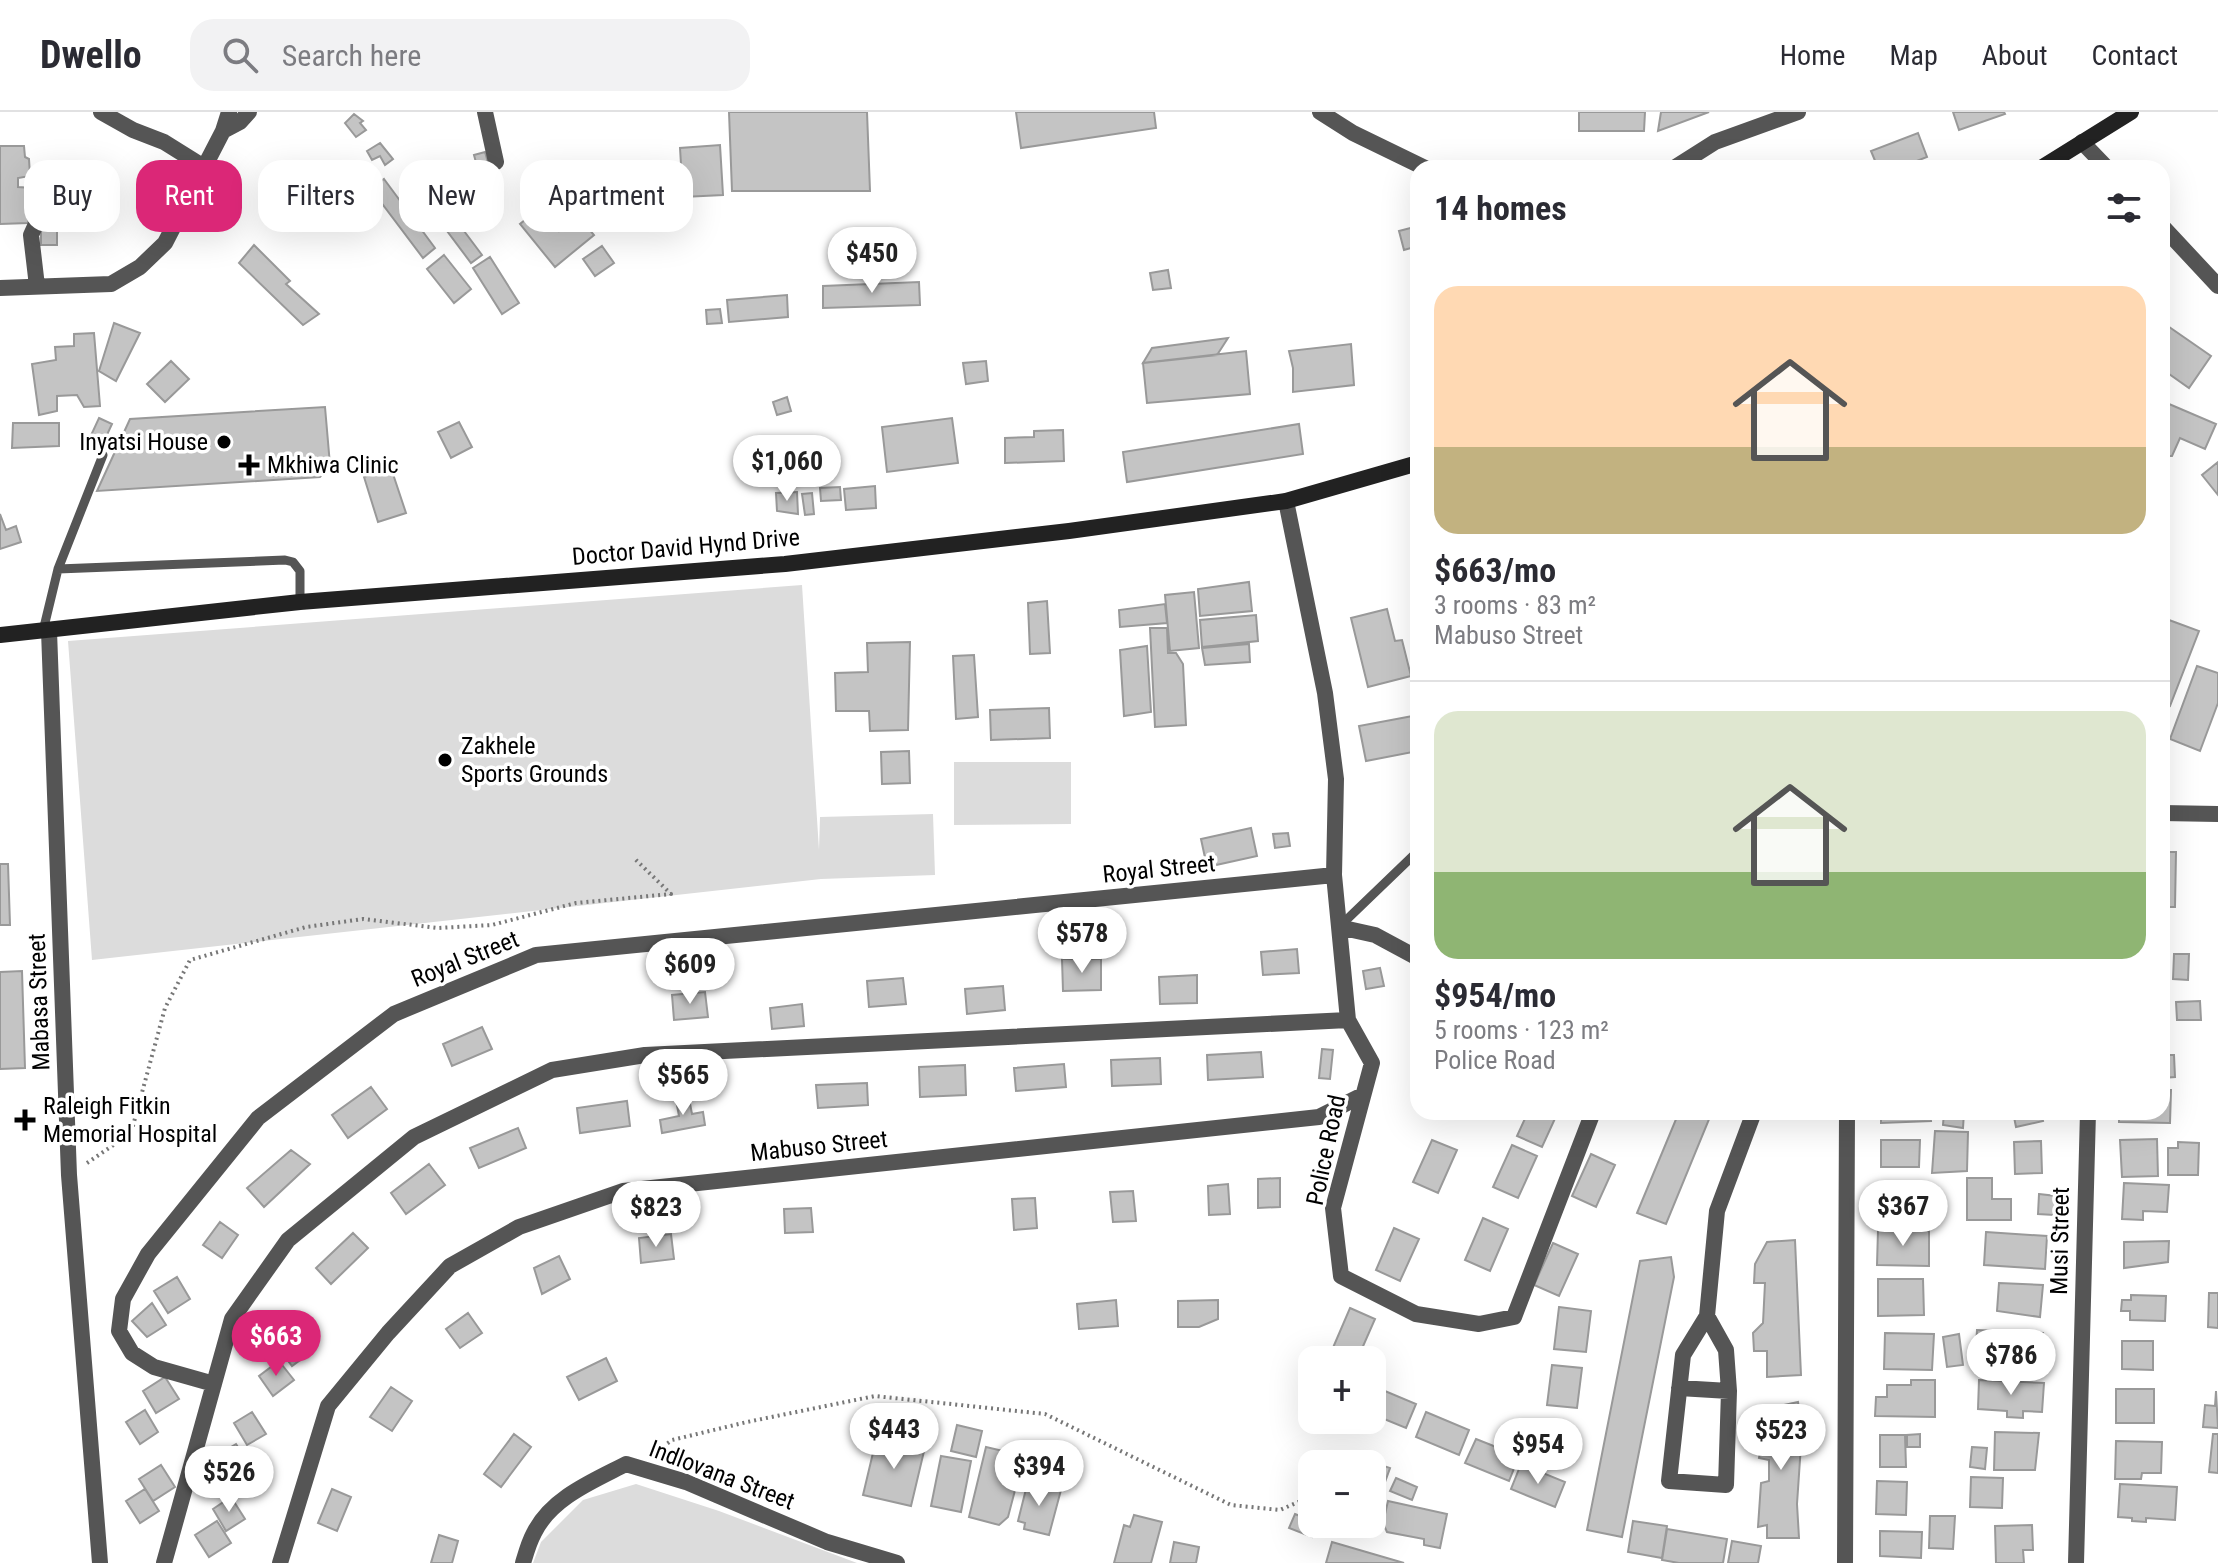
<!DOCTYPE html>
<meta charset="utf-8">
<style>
body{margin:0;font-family:"Roboto Condensed",sans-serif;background:#f2f2f3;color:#2b2b33;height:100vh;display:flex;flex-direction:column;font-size:30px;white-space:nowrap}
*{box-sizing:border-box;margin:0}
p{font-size:26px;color:#7c7c81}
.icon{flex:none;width:44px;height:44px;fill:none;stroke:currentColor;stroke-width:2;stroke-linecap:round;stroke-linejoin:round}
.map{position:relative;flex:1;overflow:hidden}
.side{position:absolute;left:1410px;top:48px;width:760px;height:960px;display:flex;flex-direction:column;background:#fff;border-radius:24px;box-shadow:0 8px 32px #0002}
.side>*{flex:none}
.banner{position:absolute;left:24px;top:48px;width:760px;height:72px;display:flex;gap:16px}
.fabs{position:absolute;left:1298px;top:1234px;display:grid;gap:16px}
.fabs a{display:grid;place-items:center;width:88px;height:88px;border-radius:16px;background:#fff;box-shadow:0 8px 32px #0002;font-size:40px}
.price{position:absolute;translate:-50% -68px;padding:0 18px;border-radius:28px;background:#fff;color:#222;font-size:26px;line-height:52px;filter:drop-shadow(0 2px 4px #0008)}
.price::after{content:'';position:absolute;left:50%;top:48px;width:24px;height:18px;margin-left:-12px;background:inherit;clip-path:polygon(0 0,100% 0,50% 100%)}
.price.current{background:#db2777;color:#fff}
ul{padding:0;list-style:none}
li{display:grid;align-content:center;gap:16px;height:424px;padding:0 24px}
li+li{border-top:2px solid #e1e1e2}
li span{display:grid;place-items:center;height:248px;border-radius:24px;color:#555}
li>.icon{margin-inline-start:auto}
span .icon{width:144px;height:144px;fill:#fffc;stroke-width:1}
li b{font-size:34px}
h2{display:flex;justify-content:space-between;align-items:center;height:96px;padding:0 24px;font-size:34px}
.pill{padding:0 28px;border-radius:24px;background:#fff;box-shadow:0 8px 32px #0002;font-size:28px;line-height:72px}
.pill.current{background:#db2777;color:#fff}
header{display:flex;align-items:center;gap:48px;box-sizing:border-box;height:112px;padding:0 40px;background:#fff;border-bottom:2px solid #e1e1e2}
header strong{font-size:38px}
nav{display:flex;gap:44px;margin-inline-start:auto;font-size:28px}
.search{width:560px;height:72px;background:#f2f2f3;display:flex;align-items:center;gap:20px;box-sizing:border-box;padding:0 28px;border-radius:24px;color:#7c7c81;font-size:30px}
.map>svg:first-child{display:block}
</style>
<header>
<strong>Dwello</strong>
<div class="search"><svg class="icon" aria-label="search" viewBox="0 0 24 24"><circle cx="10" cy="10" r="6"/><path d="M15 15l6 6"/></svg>Search here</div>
<nav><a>Home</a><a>Map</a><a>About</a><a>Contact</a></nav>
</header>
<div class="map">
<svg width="2218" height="1451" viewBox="0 0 2218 1451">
<rect width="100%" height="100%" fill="#fff"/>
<path fill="#dcdcdc" d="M802 473 819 738 820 705 933 702 935 763 821 767 92 848 68 529Z
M954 650H1071V712L954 713Z
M636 1372 719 1399 857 1451H533L541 1430 583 1388Z"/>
<path fill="#c4c4c4" stroke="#999" stroke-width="2" d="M729 0H867L870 79H732Z
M1016 0H1154L1156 16 1021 36Z
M1579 0H1645L1644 19H1579Z
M1661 0H1709L1658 19Z
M1953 0H2004L2005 2 1959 18Z
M354 2 363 9 360 11 366 18 356 25 345 11Z
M1918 21 1927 45 1899 56H1878L1871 39Z
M380 31 393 47 385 53 380 44 372 48 367 39Z
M720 33 723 83 683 85 680 36Z
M0 34H24L25 45 29 47 30 64 18 66V75L32 76V94L28 95V111L0 112Z
M485 40 489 54 478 58 474 43Z
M367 57 369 59 372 57 375 63 372 64 373 68 363 73 357 63Z
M492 58 496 70 484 74 480 61Z
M384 67 435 136 423 146 371 77Z
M496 73 500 85 489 89 484 77Z
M437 83 482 143 471 151 426 91Z
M488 93 494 106 482 111 477 99Z
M540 96 559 119 578 104 594 123 555 155 520 112Z
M1418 114V134L1404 138 1399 119Z
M41 115H57V133H41Z
M254 133 290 169 286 172 319 202 303 213 239 151Z
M602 134 614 151 595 164 583 147Z
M444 143 471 177 454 191 427 157Z
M490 145 519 191 502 202 473 156Z
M1168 158 1171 176 1153 178 1150 161Z
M919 170 920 193 823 196V174Z
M787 183 788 205 729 210 727 188Z
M720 197 722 211 707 212 706 198Z
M2162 210 2211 244 2189 276 2162 257Z
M114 211 140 221 116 269 99 259Z
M94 221 100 294 84 295 77 283 57 284V299L39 303 32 252 56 248 55 235 74 234V222Z
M1228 226 1217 243 1143 251 1152 236Z
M1351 232 1354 273 1293 280V256L1289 239Z
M1246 239 1250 282 1147 291 1143 251Z
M171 249 189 267 165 290 147 272Z
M986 249 988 269 966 272 963 251Z
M787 285 791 299 777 303 773 290Z
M2162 289 2216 312 2205 337 2180 326 2172 344H2162Z
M325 295 330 353 320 365 97 379 130 307Z
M99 306 112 312 100 338 87 332Z
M952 306 958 351 887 360 882 315Z
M459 310 472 335 451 346 438 320Z
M13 311H59V334L12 336Z
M1299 312 1303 342 1127 370 1123 340Z
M1063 318 1064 349 1005 351V326L1034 325V319Z
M2218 350V383L2202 363Z
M391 356 406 401 378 410 364 365Z
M875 374 876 396 846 398 844 377Z
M840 375 841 388 821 389 820 376Z
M797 380 798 402 777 399 776 381Z
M812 381 814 402 805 403 802 382Z
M0 402 6 418 16 414 21 430 0 437Z
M1249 470 1252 499 1200 504 1198 477Z
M1194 480 1199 536 1170 539 1165 483Z
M1047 489 1050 541 1030 542 1028 491Z
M1165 492 1167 511 1120 515 1119 498Z
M1387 497 1395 529 1402 528 1411 564 1368 575 1351 506Z
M1256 503 1258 529 1202 535 1200 508Z
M2169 508 2199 519 2170 594 2162 591V527Z
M1150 516H1167L1168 541H1176L1183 552 1186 613 1155 615Z
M910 530 908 618 870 619 869 599H836L835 561 868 560 867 531Z
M1249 532 1250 550 1205 553 1202 536Z
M1147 534 1151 600 1124 604 1120 538Z
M974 543 978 605 956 607 953 544Z
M2197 554 2218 561V591L2200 639 2170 627Z
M1049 596 1050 626 991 628 990 598Z
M1418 603V639L1366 649 1359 614Z
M909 639 910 671 882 672 881 640Z
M1251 716 1257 744 1207 755 1201 727Z
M1288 721 1290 734 1275 736 1273 722Z
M2162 740H2176L2175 795H2162Z
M0 752H8L10 813H0Z
M1297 837 1299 861 1263 863 1261 840Z
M2174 842H2189L2188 868 2173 867Z
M1062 847H1101V878L1063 879Z
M1380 856 1384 874 1366 877 1363 859Z
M22 859 25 956 0 957V860Z
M1197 863V891L1160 892 1159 865Z
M903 866 906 892 869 895 867 869Z
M1003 874 1005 898 967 902 965 877Z
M705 880 708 905 674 908 672 883Z
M2200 889 2201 908H2177L2176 890Z
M802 892 804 914 772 917 770 896Z
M482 915 492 937 452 954 443 932Z
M2167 931 2168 943H2174L2175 965 2162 966V932Z
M1322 937 1333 938 1330 967 1319 966Z
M1261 940 1263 965 1208 968 1207 943Z
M1160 946 1161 972 1112 974 1111 948Z
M1064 952 1066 975 1016 979 1014 956Z
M965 953 966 983 920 985 919 955Z
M867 971 868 993 818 996 816 973Z
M371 975 387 997 348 1026 332 1003Z
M2162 978H2171L2170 1011 2119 1010V1000H2162Z
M688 981 692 1002 703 1000 705 1013 662 1021 660 1008 679 1004 675 983Z
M627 989 630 1014 580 1021 577 996Z
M1528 1000H1558L1542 1035 1517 1024Z
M1679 1000H1712L1666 1112 1637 1101Z
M1881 1000H1930L1931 1009 1881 1011Z
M1944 1000H1964L1963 1016 1943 1013Z
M2013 1000H2041L2043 1009 2016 1015Z
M518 1016 526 1036 479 1056 470 1036Z
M1935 1019 1968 1020 1967 1059 1932 1061Z
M2157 1027 2158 1064 2122 1065 2120 1028Z
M1432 1028 1457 1038 1438 1081 1413 1070Z
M1881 1028H1920L1919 1055H1881Z
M2041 1029 2042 1061 2015 1062 2014 1030Z
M2178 1030 2199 1031 2198 1063H2168V1036H2178Z
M1512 1033 1537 1044 1518 1086 1493 1075Z
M291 1038 310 1052 264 1095 247 1076Z
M1591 1042 1615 1053 1596 1095 1572 1084Z
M429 1052 445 1073 406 1102 391 1081Z
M1280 1066V1095L1258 1096V1067Z
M1967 1066H1992V1087H2011V1108H1967Z
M2124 1071 2169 1073 2167 1100 2143 1099V1108L2122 1107Z
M1228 1072 1230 1102 1209 1103 1208 1074Z
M1885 1074 1931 1076 1930 1102 1884 1101Z
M1133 1079 1136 1109 1113 1110 1110 1080Z
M2039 1082 2056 1084 2054 1103 2038 1102Z
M1035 1086 1037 1116 1014 1118 1012 1087Z
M811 1096 813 1120 785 1121 784 1097Z
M1483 1106 1508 1117 1490 1159 1465 1148Z
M220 1110 238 1123 222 1146 203 1133Z
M1394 1116 1419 1127 1400 1169 1376 1158Z
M1878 1118 1929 1119V1154L1877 1153Z
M1986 1120 2047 1124 2045 1157 1984 1153Z
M353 1121 368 1136 331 1172 316 1156Z
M671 1122 674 1147 641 1151 639 1126Z
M1795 1128 1801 1263 1767 1265V1239H1754L1753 1221 1763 1211 1765 1171H1754L1755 1152 1767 1130Z
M2169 1129 2168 1150 2124 1156V1130Z
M1553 1131 1578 1142 1559 1184 1534 1173Z
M559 1144 570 1167 542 1182 534 1156Z
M1671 1145 1674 1165 1622 1425 1587 1418 1640 1149Z
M177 1165 190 1187 168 1201 154 1179Z
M1878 1167H1923L1924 1203 1878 1204Z
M1999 1171 2043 1173 2040 1205 1997 1199Z
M2209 1181H2218V1216L2208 1215Z
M2131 1183 2166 1184 2165 1209 2130 1208V1199H2121L2122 1188H2131Z
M1116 1188 1118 1214 1079 1217 1077 1192Z
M1218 1188V1207L1199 1215H1178V1189Z
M152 1191 166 1213 147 1225 132 1209Z
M1559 1195 1591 1199 1586 1240 1554 1237Z
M1350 1196 1375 1207 1357 1248 1332 1238Z
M468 1201 482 1221 460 1236 446 1217Z
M1977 1218 2043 1221 2042 1235H2047V1250L2008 1249 2007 1253 1975 1251Z
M296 1220 311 1240 292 1254 277 1234Z
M1885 1221 1934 1222 1932 1258 1884 1257Z
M1959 1222 1963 1253 1947 1255 1943 1225Z
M2122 1229H2153V1258L2122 1257Z
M606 1246 617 1269 579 1288 567 1265Z
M279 1249 294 1268 273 1284 259 1264Z
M1552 1253 1582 1256 1577 1296 1547 1293Z
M165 1265 179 1287 156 1301 143 1279Z
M1911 1268H1935V1305L1875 1304 1876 1285H1887V1273H1911Z
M1979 1268 2044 1271 2042 1300 2023 1299V1306L2007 1305V1299L1978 1297Z
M1373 1274 1416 1292 1406 1316 1372 1302Z
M391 1275 412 1289 392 1319 370 1305Z
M2116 1277H2154V1311H2116Z
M2216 1279 2218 1316 2203 1315 2205 1293 2215 1294Z
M1798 1290 1802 1318 1797 1392 1799 1426H1767V1413L1758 1415 1761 1371 1769 1369V1348L1759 1346 1763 1324 1761 1308 1771 1305 1770 1296Z
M145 1298 158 1320 140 1332 126 1310Z
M252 1300 266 1322 247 1333 234 1311Z
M1426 1300 1469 1318 1459 1343 1416 1325Z
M957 1313 982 1319 976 1345 951 1339Z
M1995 1320 2039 1321 2035 1358H1994Z
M514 1322 531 1335 501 1375 484 1362Z
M1920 1322V1335H1907V1323Z
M2213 1322H2218V1361L2209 1360Z
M1880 1323H1905L1906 1355H1880Z
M877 1324 925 1335 911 1394 863 1383Z
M1476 1327 1519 1344 1509 1369 1465 1351Z
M2116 1329 2162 1330 2161 1361H2142L2141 1367H2115Z
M236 1332 250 1354 228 1367 214 1345Z
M986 1335 1024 1344 1008 1405 999 1413 969 1405Z
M1972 1335 1987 1336 1985 1357 1970 1355Z
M1343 1340 1390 1356 1380 1384 1372 1381V1352H1339Z
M941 1344 971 1349 961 1400 931 1394Z
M1521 1352 1565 1370 1555 1395 1511 1377Z
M161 1353 175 1375 153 1389 139 1367Z
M1971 1365 2003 1366 2002 1396 1970 1395Z
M1396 1366 1417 1375 1412 1388 1390 1379Z
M1028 1369 1061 1378 1049 1423 1024 1417 1025 1411 1018 1409Z
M1877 1369 1907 1370 1906 1403 1876 1402Z
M2120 1372 2177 1375 2175 1408 2146 1406V1410L2132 1409V1406L2118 1405Z
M145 1377 159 1399 140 1411 126 1389Z
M332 1377 351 1385 337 1419 318 1411Z
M231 1385 245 1407 226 1419 213 1397Z
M1388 1389 1447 1402 1440 1436 1424 1433V1427L1387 1420 1383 1411Z
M1295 1402 1312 1409V1412H1317L1312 1425 1289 1416Z
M1134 1403 1162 1410 1151 1451H1114L1124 1413 1130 1415Z
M1930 1404H1955L1953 1437 1929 1436Z
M217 1409 231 1431 209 1445 195 1423Z
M1633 1409 1667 1414 1662 1446 1628 1440Z
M2032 1413 2033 1438H2023L2024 1451H1996L1995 1414Z
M1667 1417 1727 1427 1723 1451H1679L1662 1448Z
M1880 1419 1922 1420 1921 1446 1880 1444Z
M439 1423 458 1429 452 1451H431Z
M1732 1429 1761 1434 1758 1451H1728Z
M1174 1430 1199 1435 1196 1451H1170Z
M1332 1430 1404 1451H1326Z"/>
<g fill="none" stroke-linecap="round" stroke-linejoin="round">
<path stroke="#777" stroke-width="4" stroke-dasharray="2 4" stroke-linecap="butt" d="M87 1051 131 1021 165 896 190 848 306 815 363 807 438 816 492 813 576 791 671 782 635 747
M653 1342 672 1328 747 1310 875 1284 1045 1302 1231 1393 1280 1398 1312 1384"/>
<path stroke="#555" stroke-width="9" d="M58 457 285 448 293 450 300 459V490
M43 519 58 457 103 343
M1339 815 1418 739"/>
<path stroke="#555" stroke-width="16" d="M101 0 133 18 164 30 204 55
M485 0 496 50
M1320 0 1353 21 1425 56
M223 19 240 10 249 0
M2082 30 2107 56
M1674 56 1715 30 1798 0
M2162 114 2218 174
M37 174 31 123 46 90
M0 176 111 172 140 155 165 131 223 19 229 0
M1286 389 1325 581 1336 667 1334 763 1348 908 1372 951 1333 1096 1341 1164 1416 1202 1479 1212 1514 1205 1593 1000
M49 519 69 1063 100 1451
M2162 701 2218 702
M1339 815 1375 823 1414 844 1418 843
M1707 1204 1726 1238 1729 1279 1726 1373 1669 1369 1683 1243 1707 1204 1717 1099 1754 1000
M214 1272 154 1255 132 1241 119 1219 123 1187 148 1142 258 1006 394 902 536 843 1334 763
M1679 1276 1729 1279
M164 1451 232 1207 288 1128 414 1025 552 958 645 943 1348 908
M280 1451 328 1294 388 1221 450 1154 519 1115 623 1079 1319 1005 1361 984
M523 1451C526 1441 529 1430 534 1421 551 1386 593 1369 626 1352L686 1370 827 1430 897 1451
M1845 1451 1847 1000
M2076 1451 2088 1000"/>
<path stroke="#222" stroke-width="16" d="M2041 56 2131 0
M0 523 300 490 785 452 1069 419 1286 389 1418 351"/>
</g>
<g fill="#000" stroke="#fff" stroke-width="3">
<circle cx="224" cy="330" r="8"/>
<path d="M245 341h8v8h8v8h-8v8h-8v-8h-8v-8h8z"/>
<circle cx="445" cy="648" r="8"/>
<path d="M21 996h8v8h8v8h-8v8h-8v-8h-8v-8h8z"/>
</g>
<g text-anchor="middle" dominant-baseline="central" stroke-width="7" stroke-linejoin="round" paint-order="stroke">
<g font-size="24" fill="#000" stroke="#fff" text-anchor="start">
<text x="208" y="330" text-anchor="end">Inyatsi House</text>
<text x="267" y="353">Mkhiwa Clinic</text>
<text x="461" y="634">Zakhele<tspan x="461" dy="28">Sports Grounds</tspan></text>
<text x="43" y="994">Raleigh Fitkin<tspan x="43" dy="28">Memorial Hospital</tspan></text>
</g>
<g font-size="24" fill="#000" stroke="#fff">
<text transform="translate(686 435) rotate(-5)">Doctor David Hynd Drive</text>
<text transform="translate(1159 757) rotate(-6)">Royal Street</text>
<text transform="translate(465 847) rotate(-22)">Royal Street</text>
<text transform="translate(39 890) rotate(-92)">Mabasa Street</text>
<text transform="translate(819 1034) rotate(-6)">Mabuso Street</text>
<text transform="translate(1326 1038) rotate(-78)">Police Road</text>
<text transform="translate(2060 1129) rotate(-89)">Musi Street</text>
<text transform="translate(722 1363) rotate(21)">Indlovana Street</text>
</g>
</g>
</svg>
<div class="fabs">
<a>+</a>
<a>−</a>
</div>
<b class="price" style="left:872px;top:183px">$450</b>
<b class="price" style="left:787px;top:391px">$1,060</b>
<b class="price" style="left:1082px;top:863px">$578</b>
<b class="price" style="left:690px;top:894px">$609</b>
<b class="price" style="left:683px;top:1005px">$565</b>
<b class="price" style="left:1903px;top:1136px">$367</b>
<b class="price" style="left:656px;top:1137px">$823</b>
<b class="price current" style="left:276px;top:1266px">$663</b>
<b class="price" style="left:2011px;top:1285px">$786</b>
<b class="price" style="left:894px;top:1359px">$443</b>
<b class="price" style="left:1781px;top:1360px">$523</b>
<b class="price" style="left:1538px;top:1374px">$954</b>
<b class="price" style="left:1039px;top:1396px">$394</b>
<b class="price" style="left:229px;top:1402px">$526</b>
<div class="banner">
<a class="pill">Buy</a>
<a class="pill current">Rent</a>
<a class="pill">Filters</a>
<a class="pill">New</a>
<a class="pill">Apartment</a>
</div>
<section class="side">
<h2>14 homes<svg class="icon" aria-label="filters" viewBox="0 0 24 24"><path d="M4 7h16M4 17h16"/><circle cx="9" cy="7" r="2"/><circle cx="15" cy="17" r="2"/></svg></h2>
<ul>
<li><span style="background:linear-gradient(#ffd9b3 65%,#c2b280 0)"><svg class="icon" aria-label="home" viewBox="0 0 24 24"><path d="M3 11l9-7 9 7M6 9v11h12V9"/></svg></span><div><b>$663/mo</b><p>3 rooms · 83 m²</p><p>Mabuso Street</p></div></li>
<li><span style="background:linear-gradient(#dfe7d0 65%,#8fb573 0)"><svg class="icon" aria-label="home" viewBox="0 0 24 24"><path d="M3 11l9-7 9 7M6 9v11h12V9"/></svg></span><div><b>$954/mo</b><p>5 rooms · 123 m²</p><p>Police Road</p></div></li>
</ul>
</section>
</div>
